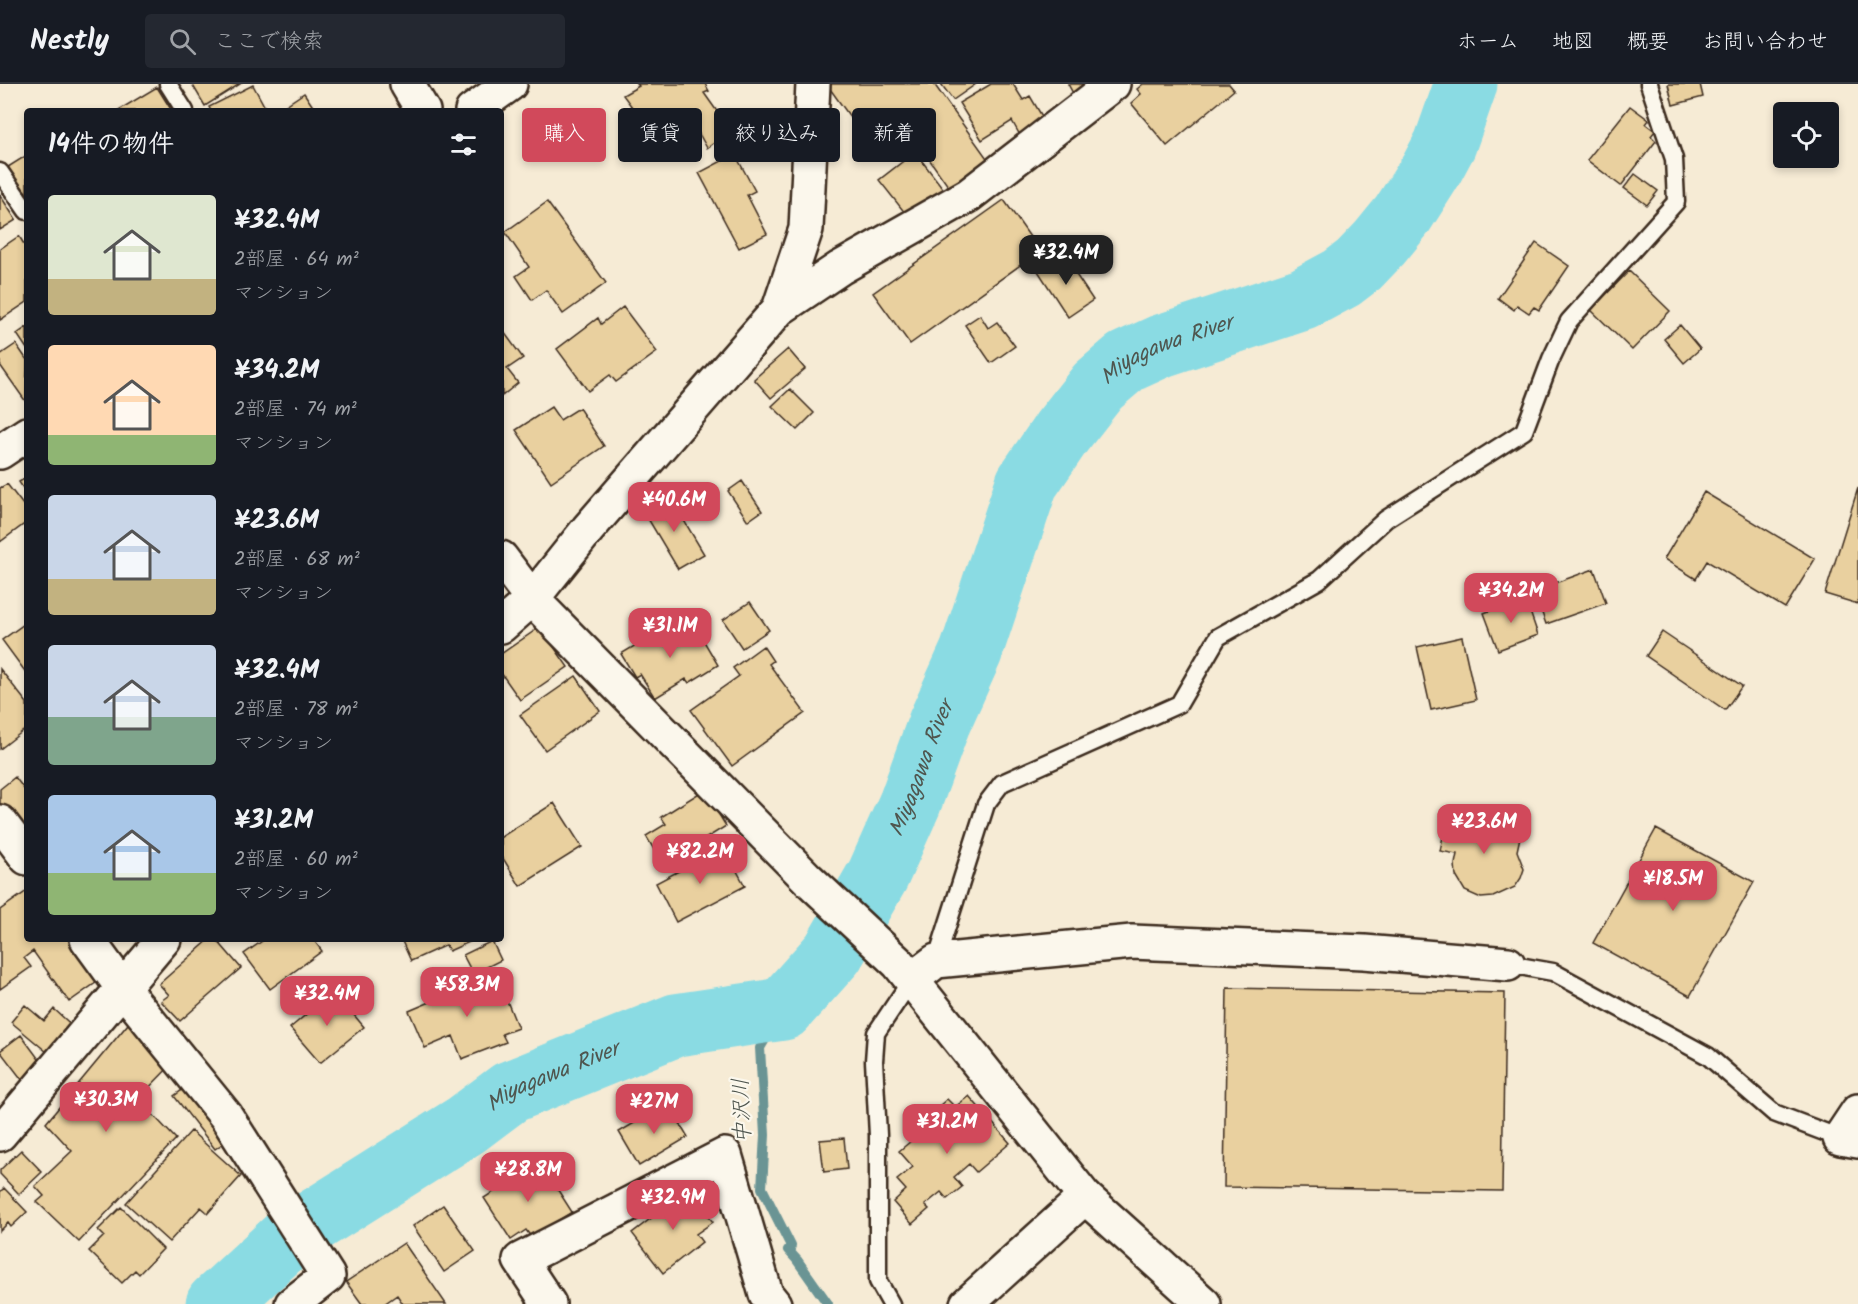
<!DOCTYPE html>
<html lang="ja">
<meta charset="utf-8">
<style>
body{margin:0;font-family:Kalam,"Klee One",sans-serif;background:#242831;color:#f1f3f6;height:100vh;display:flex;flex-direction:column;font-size:22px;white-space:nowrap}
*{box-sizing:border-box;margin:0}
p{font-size:20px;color:#9ea1a6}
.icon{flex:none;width:33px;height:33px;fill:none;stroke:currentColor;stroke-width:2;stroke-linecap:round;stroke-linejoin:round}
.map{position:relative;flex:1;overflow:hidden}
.panel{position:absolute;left:24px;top:24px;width:480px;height:834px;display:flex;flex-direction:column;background:#171b24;border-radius:6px;box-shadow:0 3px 9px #0003}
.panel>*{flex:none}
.top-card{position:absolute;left:522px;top:24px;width:570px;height:54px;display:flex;gap:12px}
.tools{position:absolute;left:1773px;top:18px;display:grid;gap:12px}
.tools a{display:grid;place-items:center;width:66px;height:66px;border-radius:6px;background:#171b24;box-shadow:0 3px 9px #0003;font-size:30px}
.price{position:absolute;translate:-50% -51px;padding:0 14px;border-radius:12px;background:#d1495b;color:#fff;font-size:20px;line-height:39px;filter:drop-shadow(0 2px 3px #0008)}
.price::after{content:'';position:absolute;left:50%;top:36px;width:18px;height:14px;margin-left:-9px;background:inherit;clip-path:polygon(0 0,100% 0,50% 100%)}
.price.current{background:#222;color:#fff}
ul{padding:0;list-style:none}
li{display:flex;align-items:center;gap:18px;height:150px;padding:0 24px}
li span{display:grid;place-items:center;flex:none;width:168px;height:120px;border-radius:6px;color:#555}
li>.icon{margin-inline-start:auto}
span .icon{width:72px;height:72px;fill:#fffc;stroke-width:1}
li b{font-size:26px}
h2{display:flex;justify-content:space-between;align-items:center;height:72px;padding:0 24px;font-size:26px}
.chip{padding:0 21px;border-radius:6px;background:#171b24;box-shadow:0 3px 9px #0003;font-size:21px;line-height:54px}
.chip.current{background:#d1495b;color:#fff}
header{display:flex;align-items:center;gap:36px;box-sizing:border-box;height:84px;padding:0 30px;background:#171b24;border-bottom:2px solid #363941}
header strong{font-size:28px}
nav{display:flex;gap:33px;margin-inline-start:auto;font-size:21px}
.search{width:420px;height:54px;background:#242831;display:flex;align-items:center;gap:15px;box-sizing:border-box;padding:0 21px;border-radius:6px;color:#9ea1a6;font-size:22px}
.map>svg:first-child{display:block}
</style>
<header>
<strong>Nestly</strong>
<div class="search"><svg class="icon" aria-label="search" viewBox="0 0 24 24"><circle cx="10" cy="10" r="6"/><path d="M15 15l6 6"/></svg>ここで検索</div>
<nav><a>ホーム</a><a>地図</a><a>概要</a><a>お問い合わせ</a></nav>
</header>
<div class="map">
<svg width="1858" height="1220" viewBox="0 0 1858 1220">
<rect width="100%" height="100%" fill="#f6ebd5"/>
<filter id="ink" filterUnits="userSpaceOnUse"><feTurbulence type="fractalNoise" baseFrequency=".0167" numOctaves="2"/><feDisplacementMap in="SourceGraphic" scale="12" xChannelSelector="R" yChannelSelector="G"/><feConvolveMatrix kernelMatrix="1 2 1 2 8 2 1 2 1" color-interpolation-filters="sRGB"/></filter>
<g filter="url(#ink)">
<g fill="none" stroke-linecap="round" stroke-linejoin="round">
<path stroke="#6a9494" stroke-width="10" d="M783 925 760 964 765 1051 762 1104 791 1162 788 1166 797 1176 828 1220"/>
<path stroke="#8adbe3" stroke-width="63" id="s1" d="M217 1220 293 1150 466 1041 510 1008 676 941 783 925 833 869 878 791 910 719 939 639 971 568 1027 399 1062 348 1098 302 1126 278 1161 262 1303 215 1342 194 1359 181 1380 159 1402 132 1430 88 1445 60 1466 0"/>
</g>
<path fill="#e9d09f" stroke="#3b2a1e" stroke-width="1.5" d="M192 0H240L205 22Z
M637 0H705L709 7 704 9 731 47 707 64 693 39 651 68 629 31 635 27 623 11 639 2Z
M831 0H934L994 84 955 112 906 42 892 52 879 34 860 47 828 2Z
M941 0H976L953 16Z
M991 0H1013L1023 16 1030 12 1046 39 1021 53 1012 37 982 56 959 19Z
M1068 0H1097L1075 13Z
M1143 0H1229L1234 6 1167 62 1131 19 1141 10 1137 5Z
M1668 0H1700L1703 13 1673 21Z
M253 1 267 27H211L209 23Z
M157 3 172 27H117Z
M304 9 316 27H277Z
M1630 22 1649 36 1646 40 1655 47 1651 52 1656 57 1621 102 1587 76Z
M915 68 949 112 913 139 879 96Z
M735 70 755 107 747 111 767 150 739 164 699 89Z
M27 71V115L8 83Z
M1635 90 1658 107 1647 121 1624 104Z
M0 111 16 136 0 146Z
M1004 116 1040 167 910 260 873 209Z
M547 118 606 199 563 230 546 206 532 216 516 192 529 183 505 148Z
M19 152 27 165V218L0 236V165Z
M1536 159 1569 182 1539 226 1534 223 1529 229 1517 221 1514 226 1498 214Z
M1063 171 1093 216 1068 233 1038 187Z
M1629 187 1670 227 1632 266 1591 226Z
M623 223 657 268 616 298 610 291 588 307 557 265 598 234 601 240Z
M980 231 988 244 997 238 1015 262 991 279 965 241Z
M1680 241 1700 265 1684 279 1664 255Z
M27 243V265L17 250Z
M501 244 523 274 507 285 518 299 502 312Z
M16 260 27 276 26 318 0 281V271Z
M788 265 805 285 771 314 754 295Z
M790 305 814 329 797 346 772 322Z
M551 323 560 336 579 324 604 362 551 398 516 346Z
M27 393V410L19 398Z
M742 397 762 427 748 437 728 407Z
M7 400 27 426V438L0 458V404Z
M1858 404V520L1825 510Z
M1704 408 1815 475 1785 524 1707 477 1696 495 1664 475Z
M670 413 704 470 678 485 644 428Z
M1594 485 1606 519 1546 540 1539 521 1552 516 1547 502Z
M1525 513 1538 551 1498 566 1484 529Z
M750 518 769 546 742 564 723 536Z
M692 537 718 581 689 599 686 595 655 614 640 590 635 593 621 570 666 543 670 550Z
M27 538V590L2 556Z
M540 543 568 583 520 616 501 589V570Z
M1662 548 1742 602 1725 626 1646 572Z
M1462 553 1476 616 1431 626 1417 563Z
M763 562 773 577 769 580 805 629 732 682 691 626 739 592 733 584Z
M0 585 27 619V644L0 665Z
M576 592 600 627 545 666 520 631Z
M15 693 27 709V754L0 720V705Z
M704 706 726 742 663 781 646 752 666 740 661 733Z
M554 719 582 763 520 802 501 771V753Z
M1448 729 1522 744 1517 767 1524 785 1521 794 1515 803 1493 813 1481 814 1465 807 1456 792 1455 780 1457 770 1440 767Z
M1656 745 1754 798 1690 912 1593 859Z
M724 763 745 802 676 838 656 799Z
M27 807V855H71L104 893 69 918 33 867 24 874 31 883 0 905V826Z
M210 855H216L241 884 180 937 161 917 169 911 159 900Z
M265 855H313L322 867 270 905 244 870Z
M401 855H476L449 867 446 861 411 877Z
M492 857 501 876 473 890 463 871Z
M496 890 518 944 502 950 506 958 462 975 453 952 425 964 409 927Z
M1227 904 1505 909 1502 1107 1224 1103Z
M334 907 364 943 320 979 290 944Z
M25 921 44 937 54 925 77 946 53 973 11 938Z
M133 934 173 979 138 1015 176 1055 79 1158 37 1118 44 1112 35 1102 72 1067 46 1039Z
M21 951 44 982 23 997 0 967Z
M189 1001 229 1055 215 1065 174 1012Z
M969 1012 1010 1059 976 1088 969 1080 954 1093 962 1103 947 1115 941 1108 925 1121 929 1125 912 1140 893 1118 906 1106 897 1096 913 1083 899 1067 923 1047 928 1053 941 1041 931 1029 947 1015 955 1023Z
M668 1019 688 1053 639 1082 619 1048Z
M191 1047 241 1092 208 1129 201 1123 169 1158 126 1119Z
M844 1054 847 1085 824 1088 820 1056Z
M21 1066 42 1088 19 1110 0 1090V1086Z
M540 1078 572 1128 531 1153 526 1146 511 1156 484 1114Z
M4 1104 27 1128 11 1143 8 1139 0 1147V1108Z
M688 1106 713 1138 696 1150 702 1158 663 1189 632 1149Z
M443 1121 475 1167 444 1188 413 1142Z
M121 1123 163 1165 139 1190 135 1186 122 1199 89 1167 104 1152 98 1146Z
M404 1159 446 1220H403L397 1211 384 1220H362L346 1198Z"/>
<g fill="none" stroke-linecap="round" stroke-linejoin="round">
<defs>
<path id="lane" d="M168 0 185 27
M0 88 27 127
M936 877 986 720 1002 699 1179 620 1218 553 1319 496 1386 435 1524 347 1551 275 1569 237 1676 118 1674 75 1649 0
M1508 880 1553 888 1708 972 1774 1029 1840 1054
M891 1220 878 1197V1051L874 977 876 949 912 895"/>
<path id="street" d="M407 0 423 27
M779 225 806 145 813 0
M501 474 532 515 808 795 898 879 1085 1113 1204 1220
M501 542 532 515 588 445 779 225 840 184 969 111 1113 0
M0 738 27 774
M87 855 127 910 226 1032 328 1192 292 1220
M912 895 936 877 1132 858 1364 868 1508 880
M1858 1027 1840 1054 1858 1057
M0 1050 164 855
M549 1220 520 1176 725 1071 766 1210 774 1220"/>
<path id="secondary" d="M967 1220 1085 1113"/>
<path id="highway" d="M472 27 510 0
M0 368 27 350"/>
</defs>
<use href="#lane" stroke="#3b2a1e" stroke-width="21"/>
<use href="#street" stroke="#3b2a1e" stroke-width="38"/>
<use href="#secondary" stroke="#3b2a1e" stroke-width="38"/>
<use href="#highway" stroke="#3b2a1e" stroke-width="38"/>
<use href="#lane" stroke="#fbf7ec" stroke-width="16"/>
<use href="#street" stroke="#fbf7ec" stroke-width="33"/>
<use href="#secondary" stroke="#fbf7ec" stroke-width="33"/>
<use href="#highway" stroke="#fbf7ec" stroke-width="33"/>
</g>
</g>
<g text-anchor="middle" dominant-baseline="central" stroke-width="4.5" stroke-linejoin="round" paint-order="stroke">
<g font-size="22" font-style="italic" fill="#4f564f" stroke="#fbf7ec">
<text stroke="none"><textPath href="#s1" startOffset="1434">Miyagawa River</textPath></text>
<text stroke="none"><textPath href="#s1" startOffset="930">Miyagawa River</textPath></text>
<text stroke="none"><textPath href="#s1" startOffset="408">Miyagawa River</textPath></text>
<text transform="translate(743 1027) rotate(-92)">中沢川</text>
</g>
</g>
</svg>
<div class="tools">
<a><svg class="icon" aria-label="locate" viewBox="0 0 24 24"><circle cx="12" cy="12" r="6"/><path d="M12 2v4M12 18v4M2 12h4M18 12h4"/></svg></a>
</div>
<b class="price current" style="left:1066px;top:202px">¥32.4M</b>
<b class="price" style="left:674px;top:449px">¥40.6M</b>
<b class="price" style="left:1511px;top:540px">¥34.2M</b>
<b class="price" style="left:670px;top:575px">¥31.1M</b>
<b class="price" style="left:1484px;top:771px">¥23.6M</b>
<b class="price" style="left:700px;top:801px">¥82.2M</b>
<b class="price" style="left:1673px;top:828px">¥18.5M</b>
<b class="price" style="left:467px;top:934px">¥58.3M</b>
<b class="price" style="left:327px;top:943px">¥32.4M</b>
<b class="price" style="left:106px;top:1049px">¥30.3M</b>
<b class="price" style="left:654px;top:1051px">¥27M</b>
<b class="price" style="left:947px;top:1071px">¥31.2M</b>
<b class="price" style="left:528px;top:1119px">¥28.8M</b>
<b class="price" style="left:673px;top:1147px">¥32.9M</b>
<div class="top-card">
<a class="chip current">購入</a>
<a class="chip">賃貸</a>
<a class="chip">絞り込み</a>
<a class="chip">新着</a>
</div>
<section class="panel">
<h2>14件の物件<svg class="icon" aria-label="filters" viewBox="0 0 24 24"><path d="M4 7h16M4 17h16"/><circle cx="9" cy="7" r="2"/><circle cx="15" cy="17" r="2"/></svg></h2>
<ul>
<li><span style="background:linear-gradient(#dfe7d0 70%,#c2b280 0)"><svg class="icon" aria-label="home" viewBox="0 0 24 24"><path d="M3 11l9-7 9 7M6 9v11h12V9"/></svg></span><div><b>¥32.4M</b><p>2部屋 · 64 m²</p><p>マンション</p></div></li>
<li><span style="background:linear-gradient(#ffd9b3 75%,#8fb573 0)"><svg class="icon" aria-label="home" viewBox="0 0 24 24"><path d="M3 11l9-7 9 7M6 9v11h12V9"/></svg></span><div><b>¥34.2M</b><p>2部屋 · 74 m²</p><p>マンション</p></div></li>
<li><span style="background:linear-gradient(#c9d6e8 70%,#c2b280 0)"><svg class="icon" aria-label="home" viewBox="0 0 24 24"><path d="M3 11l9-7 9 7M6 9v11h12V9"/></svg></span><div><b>¥23.6M</b><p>2部屋 · 68 m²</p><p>マンション</p></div></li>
<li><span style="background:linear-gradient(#c9d6e8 60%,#7fa58c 0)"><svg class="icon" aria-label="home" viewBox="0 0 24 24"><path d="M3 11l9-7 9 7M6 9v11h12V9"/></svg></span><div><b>¥32.4M</b><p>2部屋 · 78 m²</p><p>マンション</p></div></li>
<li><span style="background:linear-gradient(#a9c7e8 65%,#8fb573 0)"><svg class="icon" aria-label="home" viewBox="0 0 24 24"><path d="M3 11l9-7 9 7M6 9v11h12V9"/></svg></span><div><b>¥31.2M</b><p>2部屋 · 60 m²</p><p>マンション</p></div></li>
</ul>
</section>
</div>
